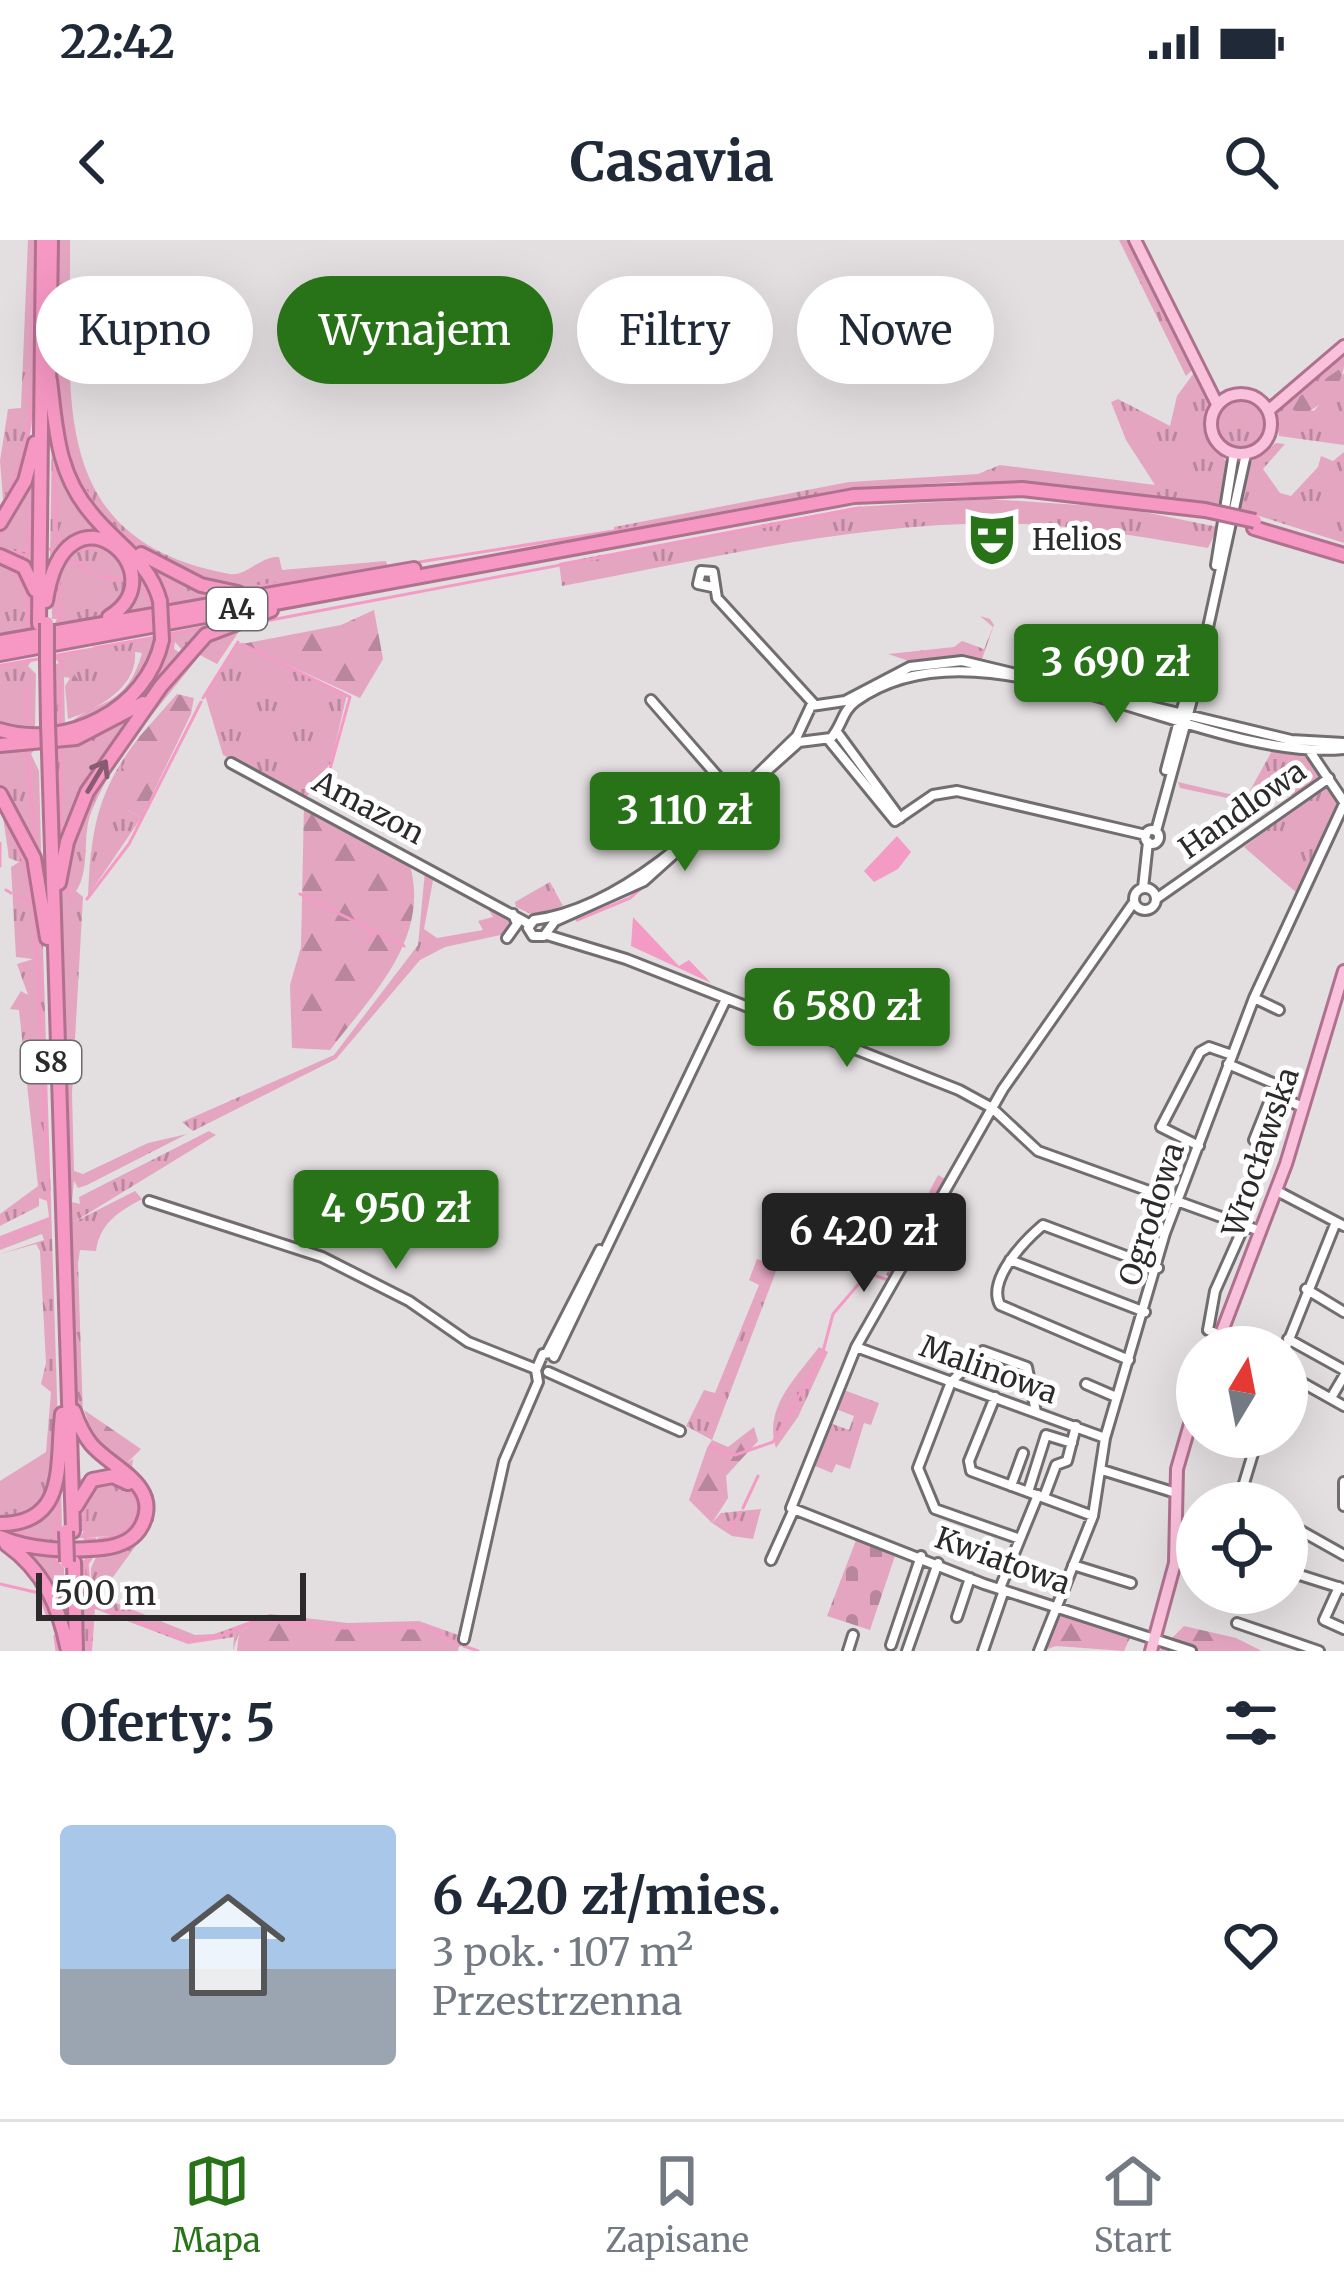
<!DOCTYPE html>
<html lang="pl">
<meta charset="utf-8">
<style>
body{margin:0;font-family:Merriweather,serif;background:#f2f2f3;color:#1f2937;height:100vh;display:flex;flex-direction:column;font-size:45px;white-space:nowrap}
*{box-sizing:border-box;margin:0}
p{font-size:39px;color:#747a83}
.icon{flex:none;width:66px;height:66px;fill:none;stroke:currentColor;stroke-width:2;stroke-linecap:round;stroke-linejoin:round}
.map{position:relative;height:1411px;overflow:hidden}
.side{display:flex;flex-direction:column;background:#fff;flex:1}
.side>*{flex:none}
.top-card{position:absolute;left:36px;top:36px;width:1272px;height:108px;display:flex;gap:24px}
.needle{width:78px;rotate:10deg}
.tools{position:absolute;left:1176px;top:1086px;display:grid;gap:24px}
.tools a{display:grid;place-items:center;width:132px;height:132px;border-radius:50%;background:#fff;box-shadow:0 12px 48px #0002;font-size:60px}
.scale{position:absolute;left:36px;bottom:30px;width:270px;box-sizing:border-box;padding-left:12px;border:6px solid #2c2a2b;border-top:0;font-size:33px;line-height:42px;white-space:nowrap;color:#2c2a2b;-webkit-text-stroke:9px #fff;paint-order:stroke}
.price{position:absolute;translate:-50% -102px;padding:0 27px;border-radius:12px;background:#287318;color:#fff;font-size:39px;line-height:78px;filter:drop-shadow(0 3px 6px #0008)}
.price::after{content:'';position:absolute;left:50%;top:72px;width:36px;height:27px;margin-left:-18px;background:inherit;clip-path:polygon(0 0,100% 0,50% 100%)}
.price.on{background:#222;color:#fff}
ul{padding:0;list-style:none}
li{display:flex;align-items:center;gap:36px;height:300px;padding:0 60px}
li+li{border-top:3px solid #e0e1e3}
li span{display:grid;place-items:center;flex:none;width:336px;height:240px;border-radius:12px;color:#555}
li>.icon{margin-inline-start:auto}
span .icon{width:144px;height:144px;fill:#fffc;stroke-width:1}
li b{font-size:51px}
h2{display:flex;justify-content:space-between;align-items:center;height:144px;padding:0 60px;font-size:51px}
.pill{padding:0 42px;border-radius:54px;background:#fff;box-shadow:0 12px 48px #0002;font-size:42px;line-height:108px}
.pill.on{background:#287318;color:#fff}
.status{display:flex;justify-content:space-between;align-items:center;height:84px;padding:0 60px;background:#fff;direction:ltr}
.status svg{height:33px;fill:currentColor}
header{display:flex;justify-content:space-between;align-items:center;height:156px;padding:0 60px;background:#fff;font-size:54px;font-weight:700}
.dock{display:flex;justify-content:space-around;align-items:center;height:168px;border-top:3px solid #e0e1e3;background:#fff;font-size:33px;color:#747a83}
.dock a{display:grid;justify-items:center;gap:6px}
.dock .on{color:#287318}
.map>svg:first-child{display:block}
</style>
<div class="status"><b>22:42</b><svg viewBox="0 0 49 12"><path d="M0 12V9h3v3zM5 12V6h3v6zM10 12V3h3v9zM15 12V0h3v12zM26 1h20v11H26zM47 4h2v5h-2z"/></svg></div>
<header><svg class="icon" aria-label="back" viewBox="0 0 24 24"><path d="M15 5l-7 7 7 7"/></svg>Casavia<svg class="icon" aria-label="search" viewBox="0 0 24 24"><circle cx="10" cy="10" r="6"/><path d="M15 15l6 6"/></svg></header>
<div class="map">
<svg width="1344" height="1411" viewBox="0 0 1344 1411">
<defs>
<pattern id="grass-tufts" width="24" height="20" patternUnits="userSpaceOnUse" patternTransform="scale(3)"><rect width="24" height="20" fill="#e4a5c1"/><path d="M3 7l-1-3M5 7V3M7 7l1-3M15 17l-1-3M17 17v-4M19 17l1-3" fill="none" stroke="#b9879d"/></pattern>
<pattern id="forest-firs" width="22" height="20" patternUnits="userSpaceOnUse" patternTransform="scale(3)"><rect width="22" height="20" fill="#e4a5c1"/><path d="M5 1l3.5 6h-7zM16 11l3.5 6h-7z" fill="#b9879d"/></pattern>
<pattern id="cemetery-stones" width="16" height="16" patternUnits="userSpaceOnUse" patternTransform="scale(3)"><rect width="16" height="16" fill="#e4a5c1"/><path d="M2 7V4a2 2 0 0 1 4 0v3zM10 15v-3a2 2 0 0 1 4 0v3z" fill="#b9879d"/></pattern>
</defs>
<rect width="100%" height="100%" fill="#e3dee0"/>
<path fill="url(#grass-tufts)" d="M28 0H36C35 91 48 189 4 271L0 221 8 169 21 168Z
M58 0H70C72 149 41 300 230 334 247 337 259 316 279 317L282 330 386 321 388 328C339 334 283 352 233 349 210 348 186 332 165 322 29 260 56 124 58 0Z
M1119 0H1133L1196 126 1186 136Z
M1344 108V126L1291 164 1314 171 1344 133V205L1279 196 1276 163Z
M1196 130 1210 161 1205 196 1230 226 1221 264 1034 242H956L844 249 614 291V287L849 242 978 234 1000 225 1155 245 1126 200 1111 162 1118 159 1170 186 1177 156Z
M1242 157 1262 167 1267 183 1255 206 1236 210 1217 196 1215 177 1225 162Z
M52 195 61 228 129 313 159 369 115 378 134 349 116 303 71 301 50 322Z
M1276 203 1285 204 1263 229 1280 253 1291 256 1318 227 1321 216 1333 221 1344 212V303L1237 269 1248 224Z
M37 210 36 343 0 314V287Z
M988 259 1124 268 1218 287 1208 308C1154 299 1100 289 1044 285 883 275 719 317 562 346L559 323 855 267Z
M91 301 117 310 130 347 108 375 52 388 57 379H52L51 345 59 317Z
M141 317 231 355 165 368 168 357 163 358Z
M0 318C30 330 34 353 34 382L29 383 34 391 0 397Z
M980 376 990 379 994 385 982 419 909 421 888 414 954 407 962 401 984 409 993 387Z
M219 383 184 412 175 402 174 409 182 414 151 451 117 472 170 405 166 393Z
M242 387 217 424 200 415C161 466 117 510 92 570 81 596 91 630 76 651L83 657 72 853 74 931 83 934 148 903 187 894 87 945 78 948 74 941 72 962 80 964 79 957 209 891 216 895 74 982 135 951 142 959C118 972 100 983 96 1011L80 1010 78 1023 83 1175 126 1224 133 1219 132 1226 154 1255V1281L99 1356 195 1395 214 1394 270 1374 348 1383 419 1381 461 1396 459 1406 429 1389H322L261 1379 239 1392 233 1411 234 1397 188 1404 95 1369 92 1411H80L79 1322 86 1319H56L64 1328 65 1384 14 1307 96 1314 88 1325 91 1359V1328L99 1311 127 1305 149 1266 94 1204 75 1164 59 677 66 618 86 559 140 479 200 408Z
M160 395 152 403 157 406C141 449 110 471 67 486 93 459 126 471 142 413L135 412C138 447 98 469 68 479L65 446 70 438 64 437 65 486 56 489 53 425 59 423 52 415Z
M237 402 347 454 331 523 304 555 223 515 205 455Z
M34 418 28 426 36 434 35 486 32 491 0 487V424Z
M143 467 103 522 56 646 54 513 58 512 53 506 99 493Z
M140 496 127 570 141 578 88 656C91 589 97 551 140 496Z
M1274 507 1310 516 1340 562 1298 654 1244 607 1304 562 1265 541 1251 563 1180 548 1178 542 1246 558Z
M0 508H36L31 514 39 531 42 643 0 550Z
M0 557 29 612 42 675 59 1220 37 1271 0 1282V1241L46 1212 51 1152 41 1144 46 1123 40 1011 36 1004 0 1014 44 1000 42 994 0 1010V996L49 977 47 961 39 958V966L0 986V974L38 946 19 770 10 769 21 751 28 755 17 724 33 719 16 717 11 627 19 622 9 618Z
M425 631 434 635 424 689 437 698 483 690 478 681 493 677 484 662 515 679 510 693 445 707 420 720 336 819 193 891 182 882 334 815 418 705Z
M550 642 563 666 533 675 516 667 515 662Z
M938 935 949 941 897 1039 886 1035Z
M757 1019 778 1026 712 1200 686 1186 704 1150 715 1153 759 1045 749 1040Z
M819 1107 828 1112 798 1177 776 1208C763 1167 797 1137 819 1107Z
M841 1149 879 1163 871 1185 864 1183 850 1229 836 1224 832 1233 810 1224 827 1182 849 1190 854 1176 833 1168Z
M104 1239C126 1246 139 1250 138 1276L124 1295 38 1301 0 1289 22 1284 61 1244 62 1291 55 1293 79 1298 84 1291H78L82 1255Z
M761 1269 753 1299 732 1296 712 1283 721 1273Z"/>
<path fill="url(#forest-firs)" d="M1344 126C1342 146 1321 169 1302 173L1293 170 1290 163Z
M374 370 383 419 360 458 242 404 341 385Z
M133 424 107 457 71 470 72 431 85 450H97L118 427Z
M177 454 194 458 191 474 141 578 127 570 121 529 140 496Z
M304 564 409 622C432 697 373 754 330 810L292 808 290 745 301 707Z
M84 1170 141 1209 126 1224 94 1197Z
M754 1187 758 1201 726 1236 728 1258 712 1283 689 1260 707 1208 712 1200 728 1207Z
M1054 1367 1149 1397 1147 1402 1130 1398 1124 1411 1056 1406 1042 1411Z
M261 1379 322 1389H429L459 1406 458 1411H237L239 1392Z
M1184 1386 1236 1398 1262 1411H1159Z"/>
<path fill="url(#cemetery-stones)" d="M858 1295 897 1310 870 1390 827 1376Z"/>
<path fill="#f49bc5" d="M897 596 911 612 898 629 874 642 864 631Z
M633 677 679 726 689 720 711 743 631 706Z"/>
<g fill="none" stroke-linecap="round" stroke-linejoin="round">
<path stroke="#f49bc5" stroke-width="3" d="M59 30C61 131 41 251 145 309
M54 211 57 304 79 292 104 295
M58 230 85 277
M0 268C44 198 30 109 34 30
M0 295 30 245
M0 308 28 316 34 230 32 236
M50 309 54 312
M73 312 98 306
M69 319 93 333
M413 323 702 277
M153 327 197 349
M12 328 28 354V391
M139 331 150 368
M159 334 173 363
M59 335V385
M98 336 127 341
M167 341 179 351
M137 349 138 333
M241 349 404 325
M181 355 182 359
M192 361 212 354
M163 367 186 361
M255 383 860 268
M55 386 104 376
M167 395 212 386
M242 404 350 457 330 529 305 556
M94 408 157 397
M172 410 173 395
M183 410 198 395
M53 416 81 411
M61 417 62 428
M174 423 181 413
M0 426 44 418
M141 433 144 421
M60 444 59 481 64 487
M203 458 238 402
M137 460 166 424
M27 492V447
M83 501 133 475
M766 540 776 528
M0 543 35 603 27 511H12
M751 554 761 545
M9 584 26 628 35 680 49 962
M61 590V507L65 506
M0 603V626
M61 603 88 537 122 492
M6 650 11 653
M300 654 404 706
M15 655 29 662
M87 659 129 604 201 462
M72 662C56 636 86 572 100 544
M577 680 630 658 746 557
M367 704 372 693
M232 982 323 1012 393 1049
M0 1002 48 981
M788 1005 866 1032
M456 1089 479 1102
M510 1115 531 1122
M54 1192 57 1170
M76 1198 79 1242 89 1236
M710 1207 735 1215 773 1202 822 1115 833 1074 868 1033 893 1042
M85 1264V1299H95
M743 1268 758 1236
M13 1288 33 1284 55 1266
M7 1290 45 1300
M730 1290 741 1272
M99 1299C121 1297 137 1288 137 1264L129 1249
M55 1300 60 1249
M24 1312 45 1315
M86 1313 89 1344
M29 1316 55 1342 56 1314
M0 1344 39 1353 47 1374
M56 1345 63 1371
M88 1364 188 1401 219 1397 264 1378 321 1388H430L460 1405
M55 1396 57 1411
M464 1406 478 1411
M89 1411 91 1365"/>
<defs>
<path id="minor" d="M1216 325 1234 213
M712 347 698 344 701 331 713 332 717 358 814 464
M651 460 733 554
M837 492 900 578
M828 499 895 581 933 555 957 551 1146 595
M1344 503 1291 500 962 421 910 427 845 461 811 466 797 496C727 563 634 667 534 680L528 688 533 696H544L555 681 644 641 799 502 831 498C842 486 842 471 856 461 986 368 1197 523 1344 509
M1309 510 1344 562
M231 523 529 684
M1166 530 1193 428
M1145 597a7 7 0 1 1 14 0a7 7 0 1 1-14 0Z
M1156 591 1193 456 1246 214
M1143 648 1148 602
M1134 659a11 11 0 1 1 22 0a11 11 0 1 1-22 0Z
M1156 659 1329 538
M1134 662 1003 849 856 1107 791 1268 984 1344 1191 1411
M547 695 626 719 959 850 992 868 1038 911 1260 991
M507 698 517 684 513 674
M1254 758 1279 770
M1228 824 1275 844 1271 854 1303 867
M1254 900 1272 855
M1199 906 1161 887 1200 812 1209 807 1232 815
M1277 951 1344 986
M149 961 322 1017 409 1061 468 1102 536 1129
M1010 1020 1145 1072
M1306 1049 1344 1072
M1220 1095 1208 1090 1215 1051 1244 986
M1288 1099 1344 1130
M856 1107 1105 1198
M1286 1107 1336 982
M547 1113 600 1010
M554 1117 726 759
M1129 1120 1000 1065C987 1040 1023 1002 1043 985L1158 1028
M548 1132 680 1191
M1287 1134 1344 1166
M1086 1144 1116 1157
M995 1157 969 1221 971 1231 1093 1276
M1331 1158 1344 1136
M1220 1197 1253 1211
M1102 1230 1176 1253
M1344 1242V1266
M1011 1246 1023 1213
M1028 1252 1046 1195 1072 1203
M1044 1257 1056 1225 1067 1221 1076 1186
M1238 1263 1258 1197
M1287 1283 1344 1315
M1020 1299 935 1269 918 1228 951 1142 983 1111 1027 1127 1036 1172
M1177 1315 1197 1318
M771 1320 794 1269
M1073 1325 1131 1343
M1287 1331 1344 1349
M1339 1347 1324 1380 1344 1389
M1000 1348 1038 1255
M957 1377 970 1338
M1237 1383 1319 1411
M464 1399 504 1221 538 1142 536 1130 543 1114 551 1113
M891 1405 921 1316
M848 1411 853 1395
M907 1411 938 1323
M983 1411 1004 1350
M1039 1411 1093 1276 1105 1198 1165 993 1254 758 1344 564"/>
<path id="major" d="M1135 0 1217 164
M1211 184a30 30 0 1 1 60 0a30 30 0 1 1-60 0Z
M1268 171 1344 106
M1216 1107 1286 924 1344 731
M1151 1411 1175 1323 1177 1229 1197 1160"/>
<path id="highway" d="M50 140C56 189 57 233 91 273 116 305 149 320 160 361
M49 148 51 0
M0 283 25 241 35 203
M1254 288 1344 315
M141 314 201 345 238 353
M0 316 24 327 35 350
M46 361C65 232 181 333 109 377
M39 384 43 0
M0 402 414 329
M0 414 854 256 1022 249 1205 270
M47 422 48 485
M0 490C66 510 147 470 162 400
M0 505 76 498 143 463
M49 513 73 1291
M0 554 34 618 47 698
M59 643 67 602 87 552 161 446 206 395 271 370
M76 1266 92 1240 113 1236 128 1243
M0 1284C69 1284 56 1221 62 1174
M0 1297C33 1311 68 1311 103 1308 119 1306 134 1301 142 1285 162 1245 111 1228 91 1204 83 1194 78 1183 74 1171
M6 1304C44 1331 59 1366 68 1411
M74 1322 76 1411"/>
</defs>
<use href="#minor" stroke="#726d6f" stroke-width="14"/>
<use href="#major" stroke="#af718e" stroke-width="16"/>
<use href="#highway" stroke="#af718e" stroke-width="18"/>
<use href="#minor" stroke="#fff" stroke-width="8"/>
<use href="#major" stroke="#fac1dc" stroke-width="10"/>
<use href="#highway" stroke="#f697c4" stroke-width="12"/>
<defs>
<path id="highway-bridge" d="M1205 270 1255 281
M160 361 162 400
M47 422V383
M48 485 49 513
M66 1291 67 1322"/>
</defs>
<use href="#highway-bridge" stroke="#af718e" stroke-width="18" stroke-linecap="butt"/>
<use href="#highway-bridge" stroke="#f697c4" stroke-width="12"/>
</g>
<defs><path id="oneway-shaft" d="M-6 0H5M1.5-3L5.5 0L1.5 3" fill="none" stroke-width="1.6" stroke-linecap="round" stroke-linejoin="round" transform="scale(3)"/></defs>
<use stroke="#875b70" href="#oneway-shaft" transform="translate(97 536) rotate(-59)"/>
<defs>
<symbol id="theatre-bare" viewBox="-9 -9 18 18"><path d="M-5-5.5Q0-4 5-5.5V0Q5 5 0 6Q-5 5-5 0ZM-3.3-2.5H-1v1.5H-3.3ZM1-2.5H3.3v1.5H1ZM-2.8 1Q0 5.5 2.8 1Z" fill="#287318" stroke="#fff" stroke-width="2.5" paint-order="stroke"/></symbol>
</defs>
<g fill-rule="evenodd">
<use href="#theatre-bare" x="954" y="261" width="76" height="76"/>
</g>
<g text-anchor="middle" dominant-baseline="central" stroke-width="10" stroke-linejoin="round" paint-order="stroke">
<g fill="#fff" stroke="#6b6a6b" stroke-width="3">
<rect x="207" y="348" width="60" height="42" rx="9"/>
<rect x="21" y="801" width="60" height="42" rx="9"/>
</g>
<g font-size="27" font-weight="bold" fill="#2c2a2b">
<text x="237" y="369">A4</text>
<text x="51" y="822">S8</text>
</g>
<g font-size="30" fill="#2c2a2b" stroke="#fff" text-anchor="start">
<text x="1032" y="299">Helios</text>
</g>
<g font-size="30" fill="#2c2a2b" stroke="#fff">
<text transform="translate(369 567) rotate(28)">Amazon</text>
<text transform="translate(1242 569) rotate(-35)">Handlowa</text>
<text transform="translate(1260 912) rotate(-71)">Wrocławska</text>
<text transform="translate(1151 974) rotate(-72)">Ogrodowa</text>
<text transform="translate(989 1129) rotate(20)">Malinowa</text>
<text transform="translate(1003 1320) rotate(20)">Kwiatowa</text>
</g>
</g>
</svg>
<div class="tools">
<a><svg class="needle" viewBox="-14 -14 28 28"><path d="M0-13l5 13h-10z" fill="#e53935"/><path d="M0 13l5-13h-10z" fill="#747a83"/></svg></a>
<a><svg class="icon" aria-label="locate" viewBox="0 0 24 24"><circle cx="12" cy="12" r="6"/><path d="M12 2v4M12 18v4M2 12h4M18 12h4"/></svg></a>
</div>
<div class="scale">500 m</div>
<b class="price" style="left:1116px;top:486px">3 690 zł</b>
<b class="price" style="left:685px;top:634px">3 110 zł</b>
<b class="price" style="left:847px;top:830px">6 580 zł</b>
<b class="price" style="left:396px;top:1032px">4 950 zł</b>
<b class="price on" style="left:864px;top:1055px">6 420 zł</b>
<div class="top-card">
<a class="pill">Kupno</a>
<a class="pill on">Wynajem</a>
<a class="pill">Filtry</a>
<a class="pill">Nowe</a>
</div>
</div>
<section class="side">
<h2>Oferty: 5<svg class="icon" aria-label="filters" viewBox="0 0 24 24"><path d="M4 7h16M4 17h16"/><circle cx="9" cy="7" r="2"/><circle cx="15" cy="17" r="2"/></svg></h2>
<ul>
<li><span style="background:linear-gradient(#a9c7e8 60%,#9aa5b1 0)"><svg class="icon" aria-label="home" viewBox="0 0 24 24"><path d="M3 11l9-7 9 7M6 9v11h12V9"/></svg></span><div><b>6 420 zł/mies.</b><p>3 pok. · 107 m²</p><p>Przestrzenna</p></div><svg class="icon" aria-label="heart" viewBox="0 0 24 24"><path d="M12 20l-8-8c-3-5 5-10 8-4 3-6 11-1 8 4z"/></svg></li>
</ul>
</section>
<nav class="dock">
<a class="on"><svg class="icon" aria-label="map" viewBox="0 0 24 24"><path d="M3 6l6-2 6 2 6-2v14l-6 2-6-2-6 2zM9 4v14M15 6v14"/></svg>Mapa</a>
<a><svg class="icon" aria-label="saved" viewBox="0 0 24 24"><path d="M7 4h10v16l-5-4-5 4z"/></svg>Zapisane</a>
<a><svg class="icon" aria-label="home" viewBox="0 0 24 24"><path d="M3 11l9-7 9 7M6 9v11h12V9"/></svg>Start</a>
</nav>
